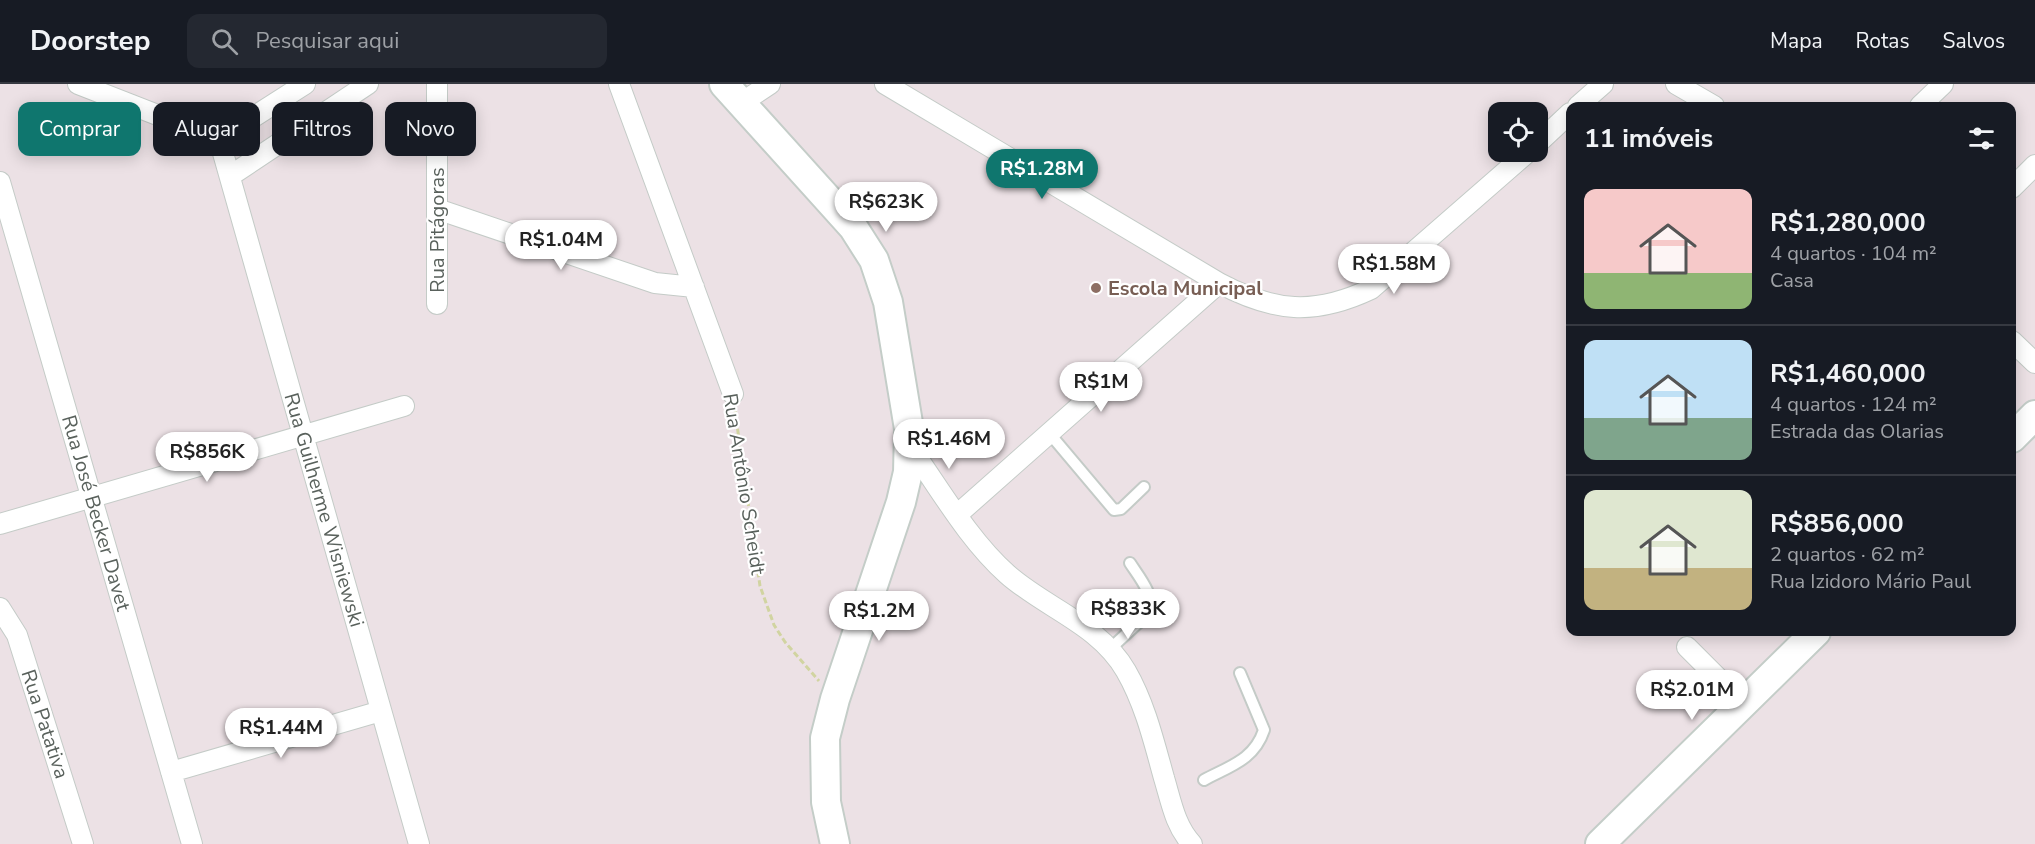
<!DOCTYPE html>
<html lang="pt">
<meta charset="utf-8">
<style>
body{margin:0;font-family:"Nunito Sans",sans-serif;background:#242831;color:#f1f3f6;height:100vh;display:flex;flex-direction:column;font-size:22px;white-space:nowrap}
*{box-sizing:border-box;margin:0}
p{font-size:20px;color:#9ea1a6}
.icon{flex:none;width:33px;height:33px;fill:none;stroke:currentColor;stroke-width:2;stroke-linecap:round;stroke-linejoin:round}
.map{position:relative;flex:1;overflow:hidden}
.panel{position:absolute;left:1566px;top:18px;width:450px;height:534px;display:flex;flex-direction:column;background:#171b24;border-radius:12px;box-shadow:0 3px 15px #0003}
.panel>*{flex:none}
.top-card{position:absolute;left:18px;top:18px;width:570px;height:54px;display:flex;gap:12px}
.tools{position:absolute;left:1488px;top:18px;display:grid;gap:12px}
.tools a{display:grid;place-items:center;width:60px;height:60px;border-radius:12px;background:#171b24;box-shadow:0 3px 15px #0003;font-size:30px}
.price{position:absolute;translate:-50% -51px;padding:0 14px;border-radius:21px;background:#fff;color:#222;font-size:20px;line-height:39px;filter:drop-shadow(0 2px 3px #0008)}
.price::after{content:'';position:absolute;left:50%;top:36px;width:18px;height:14px;margin-left:-9px;background:inherit;clip-path:polygon(0 0,100% 0,50% 100%)}
.price.on{background:#0f766e;color:#fff}
ul{padding:0;list-style:none}
li{display:flex;align-items:center;gap:18px;height:150px;padding:0 18px}
li+li{border-top:2px solid #363941}
li span{display:grid;place-items:center;flex:none;width:168px;height:120px;border-radius:12px;color:#555}
li>.icon{margin-inline-start:auto}
span .icon{width:72px;height:72px;fill:#fffc;stroke-width:1}
li b{font-size:26px}
h2{display:flex;justify-content:space-between;align-items:center;height:72px;padding:0 18px;font-size:26px}
.tag{padding:0 21px;border-radius:12px;background:#171b24;box-shadow:0 3px 15px #0003;font-size:21px;line-height:54px}
.tag.on{background:#0f766e;color:#fff}
header{display:flex;align-items:center;gap:36px;box-sizing:border-box;height:84px;padding:0 30px;background:#171b24;border-bottom:2px solid #363941}
header strong{font-size:28px}
nav{display:flex;gap:33px;margin-inline-start:auto;font-size:21px}
.search{width:420px;height:54px;background:#242831;display:flex;align-items:center;gap:15px;box-sizing:border-box;padding:0 21px;border-radius:12px;color:#9ea1a6;font-size:22px}
.map>svg:first-child{display:block}
</style>
<header>
<strong>Doorstep</strong>
<div class="search"><svg class="icon" aria-label="search" viewBox="0 0 24 24"><circle cx="10" cy="10" r="6"/><path d="M15 15l6 6"/></svg>Pesquisar aqui</div>
<nav><a>Mapa</a><a>Rotas</a><a>Salvos</a></nav>
</header>
<div class="map">
<svg width="2035" height="760" viewBox="0 0 2035 760">
<rect width="100%" height="100%" fill="#ece1e5"/>
<g fill="none" stroke-linecap="round" stroke-linejoin="round">
<defs>
<path id="lane" d="M1050 350 1114 426 1121 425 1144 403
M1111 564 1150 528C1154 510 1139 493 1130 479
M1204 696C1230 682 1254 676 1264 646L1240 589"/>
<path id="street" d="M78 0 219 55 419 760
M437 0V220
M619 0 733 310
M885 0 1219 199C1274 228 1314 232 1371 205L1528 68
M1676 0 1714 22
M741 19 770 0
M1578 22 1603 0
M1920 22 1943 0
M219 55 305 0
M1538 59 1570 29
M230 92 368 0
M0 98 192 760
M2012 104 2035 81
M437 125 655 199 694 203
M2012 257 2035 279
M910 363C940 405 968 455 1007 490 1045 524 1099 540 1126 587 1145 620 1154 658 1164 694 1171 717 1175 742 1192 760
M958 430 1219 199
M0 440 404 322
M0 524 17 551 83 760
M1687 563 1743 619
M171 688 381 627"/>
<path id="secondary" d="M724 0 853 143 874 176 888 218 909 345 908 388 901 418 835 615 825 654 826 718 835 760
M2012 354 2035 331
M1600 760 1816 548"/>
</defs>
<use href="#lane" stroke="#c4cbc7" stroke-width="14"/>
<use href="#street" stroke="#c4cbc7" stroke-width="22"/>
<use href="#secondary" stroke="#c4cdc8" stroke-width="32"/>
<path stroke="#d1d4a1" stroke-width="3" stroke-dasharray="6 3" stroke-linecap="butt" d="M735 327 760 502 774 541 785 558 819 597"/>
<use href="#lane" stroke="#fff" stroke-width="10"/>
<use href="#street" stroke="#fff" stroke-width="20"/>
<use href="#secondary" stroke="#fff" stroke-width="28"/>
</g>
<circle fill="#8d6e63" stroke="#fff" stroke-width="2" cx="1096" cy="204" r="6"/>
<g text-anchor="middle" dominant-baseline="central" stroke-width="4.5" stroke-linejoin="round" paint-order="stroke">
<g font-size="20" fill="#59615c" stroke="#fff">
<text transform="translate(437 146) rotate(-90)">Rua Pitágoras</text>
<text transform="translate(744 400) rotate(81)">Rua Antônio Scheidt</text>
<text transform="translate(324 426) rotate(74)">Rua Guilherme Wisniewski</text>
<text transform="translate(96 429) rotate(74)">Rua José Becker Davet</text>
<text transform="translate(45 640) rotate(72)">Rua Patativa</text>
</g>
<g font-size="20" font-weight="bold" fill="#785e54" stroke="#fff" text-anchor="start">
<text x="1108" y="204">Escola Municipal</text>
</g>
</g>
</svg>
<div class="tools">
<a><svg class="icon" aria-label="locate" viewBox="0 0 24 24"><circle cx="12" cy="12" r="6"/><path d="M12 2v4M12 18v4M2 12h4M18 12h4"/></svg></a>
</div>
<b class="price on" style="left:1042px;top:116px">R$1.28M</b>
<b class="price" style="left:886px;top:149px">R$623K</b>
<b class="price" style="left:561px;top:187px">R$1.04M</b>
<b class="price" style="left:1394px;top:211px">R$1.58M</b>
<b class="price" style="left:1101px;top:329px">R$1M</b>
<b class="price" style="left:949px;top:386px">R$1.46M</b>
<b class="price" style="left:207px;top:399px">R$856K</b>
<b class="price" style="left:1128px;top:556px">R$833K</b>
<b class="price" style="left:879px;top:558px">R$1.2M</b>
<b class="price" style="left:1692px;top:637px">R$2.01M</b>
<b class="price" style="left:281px;top:675px">R$1.44M</b>
<div class="top-card">
<a class="tag on">Comprar</a>
<a class="tag">Alugar</a>
<a class="tag">Filtros</a>
<a class="tag">Novo</a>
</div>
<section class="panel">
<h2>11 imóveis<svg class="icon" aria-label="filters" viewBox="0 0 24 24"><path d="M4 7h16M4 17h16"/><circle cx="9" cy="7" r="2"/><circle cx="15" cy="17" r="2"/></svg></h2>
<ul>
<li><span style="background:linear-gradient(#f6c9c9 70%,#8fb573 0)"><svg class="icon" aria-label="home" viewBox="0 0 24 24"><path d="M3 11l9-7 9 7M6 9v11h12V9"/></svg></span><div><b>R$1,280,000</b><p>4 quartos · 104 m²</p><p>Casa</p></div></li>
<li><span style="background:linear-gradient(#bfe0f5 65%,#7fa58c 0)"><svg class="icon" aria-label="home" viewBox="0 0 24 24"><path d="M3 11l9-7 9 7M6 9v11h12V9"/></svg></span><div><b>R$1,460,000</b><p>4 quartos · 124 m²</p><p>Estrada das Olarias</p></div></li>
<li><span style="background:linear-gradient(#dfe7d0 65%,#c2b280 0)"><svg class="icon" aria-label="home" viewBox="0 0 24 24"><path d="M3 11l9-7 9 7M6 9v11h12V9"/></svg></span><div><b>R$856,000</b><p>2 quartos · 62 m²</p><p>Rua Izidoro Mário Paul</p></div></li>
</ul>
</section>
</div>
